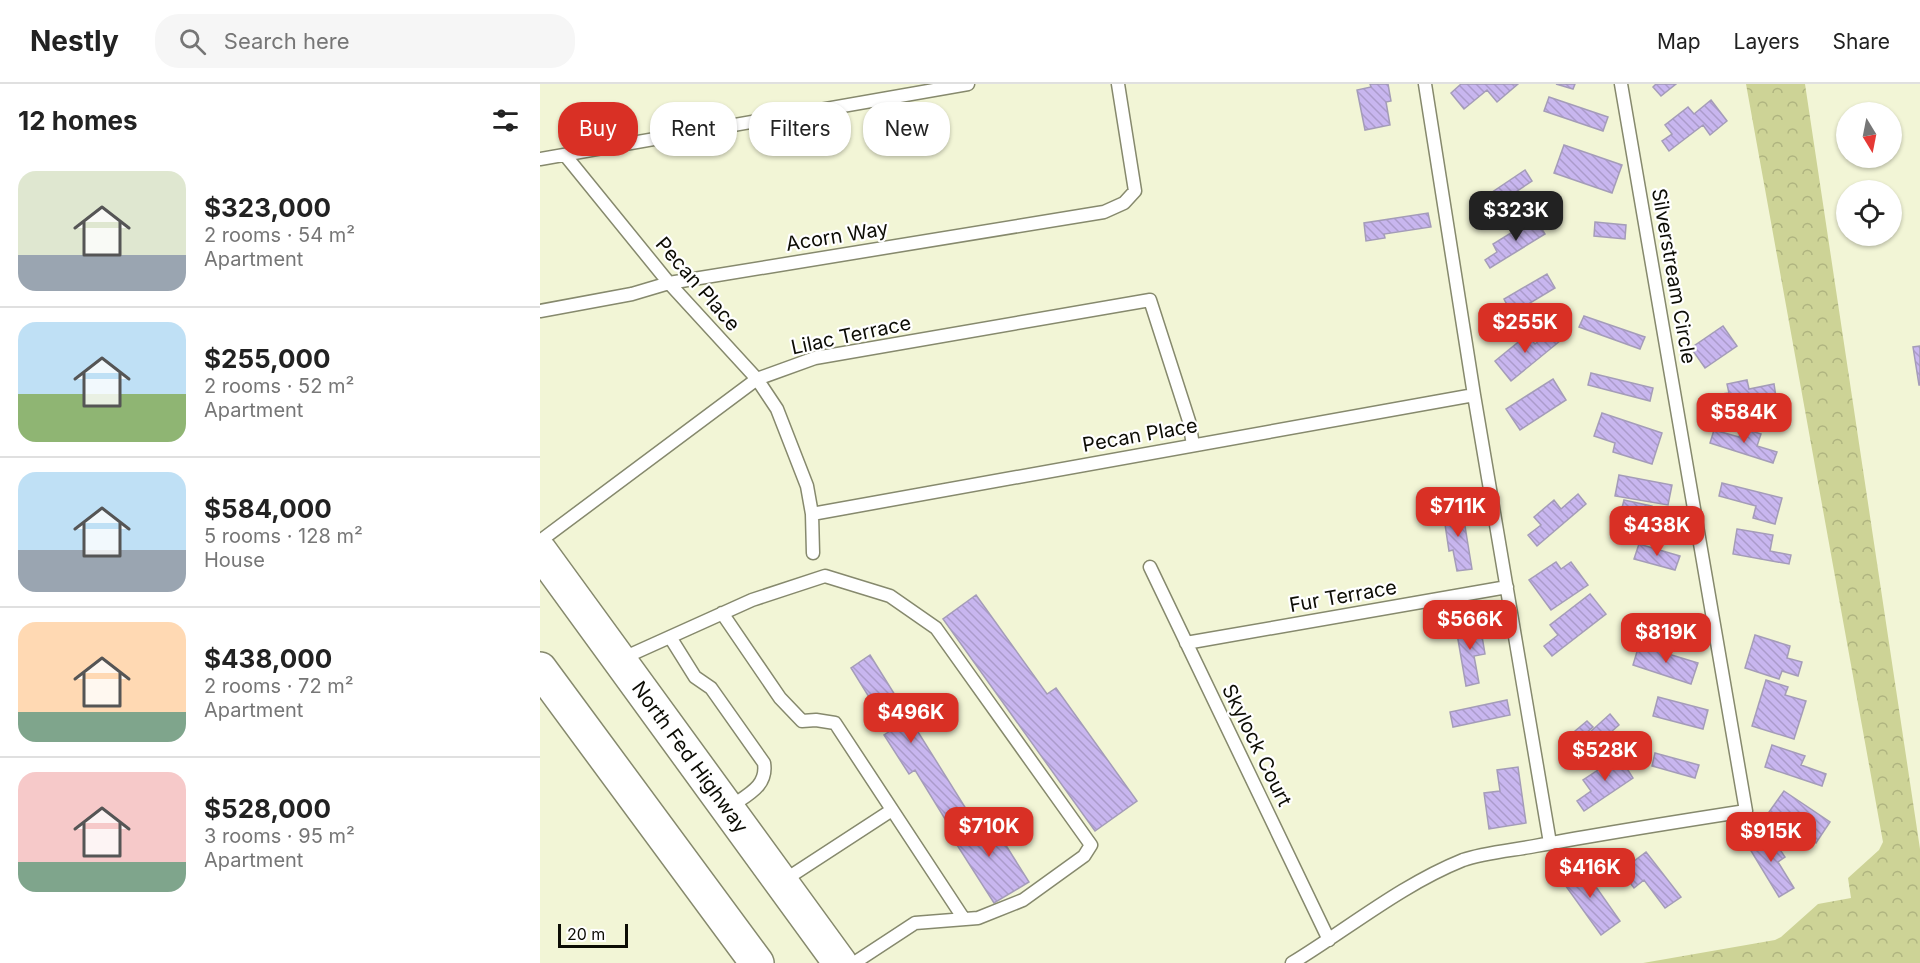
<!DOCTYPE html>
<meta charset="utf-8">
<style>
body{margin:0;font-family:Inter,sans-serif;background:#f6f6f6;color:#222;height:100vh;display:flex;flex-direction:column;font-size:22px;white-space:nowrap}
*{box-sizing:border-box;margin:0}
p{font-size:20px;color:#767676}
.icon{flex:none;width:33px;height:33px;fill:none;stroke:currentColor;stroke-width:2;stroke-linecap:round;stroke-linejoin:round}
.map{position:relative;flex:1;overflow:hidden}
.panel{display:flex;flex-direction:column;background:#fff;width:540px}
.panel>*{flex:none}
.top-card{position:absolute;left:18px;top:18px;width:570px;height:54px;display:flex;gap:12px}
.needle{width:39px;rotate:170deg}
.buttons{position:absolute;left:1296px;top:18px;display:grid;gap:12px}
.buttons a{display:grid;place-items:center;width:66px;height:66px;border-radius:50%;background:#fff;box-shadow:0 2px 4px #0004;font-size:30px}
.scale{position:absolute;left:18px;bottom:15px;width:70px;box-sizing:border-box;padding-left:6px;border:3px solid #0c0c04;border-top:0;font-size:16px;line-height:21px;white-space:nowrap;color:#0c0c04;-webkit-text-stroke:4px #fff;paint-order:stroke}
.price{position:absolute;translate:-50% -51px;padding:0 14px;border-radius:12px;background:#d93025;color:#fff;font-size:20px;line-height:39px;filter:drop-shadow(0 2px 3px #0008)}
.price::after{content:'';position:absolute;left:50%;top:36px;width:18px;height:14px;margin-left:-9px;background:inherit;clip-path:polygon(0 0,100% 0,50% 100%)}
.price.current{background:#222;color:#fff}
ul{padding:0;list-style:none}
li{display:flex;align-items:center;gap:18px;height:150px;padding:0 18px}
li+li{border-top:2px solid #e0e0e0}
li span{display:grid;place-items:center;flex:none;width:168px;height:120px;border-radius:18px;color:#555}
li>.icon{margin-inline-start:auto}
span .icon{width:72px;height:72px;fill:#fffc;stroke-width:1}
li b{font-size:26px}
h2{display:flex;justify-content:space-between;align-items:center;height:72px;padding:0 18px;font-size:26px}
.chip{padding:0 21px;border-radius:24px;background:#fff;box-shadow:0 2px 4px #0004;font-size:21px;line-height:54px}
.chip.current{background:#d93025;color:#fff}
header{display:flex;align-items:center;gap:36px;box-sizing:border-box;height:84px;padding:0 30px;background:#fff;border-bottom:2px solid #e0e0e0}
header strong{font-size:28px}
nav{display:flex;gap:33px;margin-inline-start:auto;font-size:21px}
.search{width:420px;height:54px;background:#f6f6f6;display:flex;align-items:center;gap:15px;box-sizing:border-box;padding:0 21px;border-radius:24px;color:#767676;font-size:22px}
main{display:flex;flex:1;min-height:0}
.map>svg:first-child{display:block}
</style>
<header>
<strong>Nestly</strong>
<div class="search"><svg class="icon" aria-label="search" viewBox="0 0 24 24"><circle cx="10" cy="10" r="6"/><path d="M15 15l6 6"/></svg>Search here</div>
<nav><a>Map</a><a>Layers</a><a>Share</a></nav>
</header>
<main>
<section class="panel">
<h2>12 homes<svg class="icon" aria-label="filters" viewBox="0 0 24 24"><path d="M4 7h16M4 17h16"/><circle cx="9" cy="7" r="2"/><circle cx="15" cy="17" r="2"/></svg></h2>
<ul>
<li><span style="background:linear-gradient(#dfe7d0 70%,#9aa5b1 0)"><svg class="icon" aria-label="home" viewBox="0 0 24 24"><path d="M3 11l9-7 9 7M6 9v11h12V9"/></svg></span><div><b>$323,000</b><p>2 rooms · 54 m²</p><p>Apartment</p></div></li>
<li><span style="background:linear-gradient(#bfe0f5 60%,#8fb573 0)"><svg class="icon" aria-label="home" viewBox="0 0 24 24"><path d="M3 11l9-7 9 7M6 9v11h12V9"/></svg></span><div><b>$255,000</b><p>2 rooms · 52 m²</p><p>Apartment</p></div></li>
<li><span style="background:linear-gradient(#bfe0f5 65%,#9aa5b1 0)"><svg class="icon" aria-label="home" viewBox="0 0 24 24"><path d="M3 11l9-7 9 7M6 9v11h12V9"/></svg></span><div><b>$584,000</b><p>5 rooms · 128 m²</p><p>House</p></div></li>
<li><span style="background:linear-gradient(#ffd9b3 75%,#7fa58c 0)"><svg class="icon" aria-label="home" viewBox="0 0 24 24"><path d="M3 11l9-7 9 7M6 9v11h12V9"/></svg></span><div><b>$438,000</b><p>2 rooms · 72 m²</p><p>Apartment</p></div></li>
<li><span style="background:linear-gradient(#f6c9c9 75%,#7fa58c 0)"><svg class="icon" aria-label="home" viewBox="0 0 24 24"><path d="M3 11l9-7 9 7M6 9v11h12V9"/></svg></span><div><b>$528,000</b><p>3 rooms · 95 m²</p><p>Apartment</p></div></li>
</ul>
</section>
<div class="map">
<svg width="1380" height="879" viewBox="0 0 1380 879">
<defs>
<pattern id="forest-crowns" width="20" height="18" patternUnits="userSpaceOnUse" patternTransform="scale(1.5)"><rect width="20" height="18" fill="#cdd396"/><path d="M2 6a3 3 0 1 1 6 0M12 15a3 3 0 1 1 6 0" fill="none" stroke="#afb480"/></pattern>
<pattern id="building-back-hatch" width="6" height="6" patternUnits="userSpaceOnUse" patternTransform="scale(1.5)"><rect width="6" height="6" fill="#c8b6ef"/><path d="M-1 5l2 2M0 0l6 6M5-1l2 2" fill="none" stroke="#ab9bcb"/></pattern>
</defs>
<rect width="100%" height="100%" fill="#f2f5d6"/>
<path fill="url(#forest-crowns)" d="M1206 0H1265L1380 765V879H1103L1235 856 1241 853 1278 820 1311 814 1308 794 1339 766 1343 758Z"/>
<path fill="url(#building-back-hatch)" stroke="#a49cb8" stroke-width="1.5" d="M830 0H848L851 17 846 18 850 41 825 46 817 6 831 3Z
M921 0H978L957 18 947 6 924 25 911 9Z
M1016 0H1035L1033 5Z
M1116 0H1136L1121 12 1113 3Z
M1009 13 1068 33 1063 47 1004 27Z
M1171 16 1187 37 1170 51 1163 41 1129 67 1122 57 1132 50 1125 41 1148 23 1154 30Z
M1024 61 1082 81 1072 109 1014 89Z
M985 86 992 97 943 130 936 119Z
M888 129 891 143 844 150 845 154 826 157 824 139Z
M995 134 1005 150 950 184 945 176 957 168 953 160Z
M1055 138 1086 141 1085 155 1054 152Z
M1007 190 1015 204 960 237 956 230 968 223 964 215Z
M1044 232 1105 253 1100 265 1039 243Z
M1183 242 1197 262 1165 284 1151 264Z
M1011 246 1020 257 971 297 955 277 987 251 995 260Z
M1380 262V301H1379L1373 263Z
M1051 289 1113 304 1110 317 1048 301Z
M1013 295 1026 316 980 346 966 325Z
M1207 296 1209 305 1234 300 1236 313 1178 325 1175 311 1189 309 1187 300Z
M1062 329 1122 349 1112 380 1073 368 1075 359 1054 352Z
M1202 344 1221 350 1217 362 1237 368 1233 379 1170 359 1174 346 1199 353Z
M1079 391 1132 401 1128 421 1075 412Z
M1182 399 1242 414 1235 440 1213 434 1216 422 1179 412Z
M1038 410 1046 420 997 462 988 451 1001 441 994 433 1014 416 1021 425Z
M1084 416 1112 422 1110 434 1081 428Z
M922 424 932 485 917 487 913 466 909 467 903 427Z
M1197 445 1233 451 1230 467 1251 471 1249 480 1193 470Z
M1099 460 1140 472 1135 486 1094 475Z
M1016 478 1021 485 1031 478 1048 501 1011 526 989 496Z
M1050 510 1066 530 1012 572 1004 562 1018 551 1010 541Z
M436 511 507 610 516 604 597 717 555 747 403 535Z
M940 540 945 570 934 572 939 599 926 602 916 544Z
M1215 551 1250 562 1247 574 1262 578 1258 592 1242 587 1239 595 1205 584Z
M1099 561 1158 579 1151 600 1093 581Z
M330 571 433 736 413 748 375 686 369 690 344 651 350 647 311 584Z
M1226 596 1248 603 1245 611 1266 617 1254 655 1212 642Z
M1118 613 1168 626 1163 645 1113 632Z
M967 616 970 631 913 643 910 628Z
M1070 630 1079 641 1037 678 1028 668Z
M1047 637 1053 643 1029 664 1023 657Z
M1232 661 1265 672 1261 681 1286 690 1282 702 1225 683Z
M1115 669 1159 681 1155 694 1112 682Z
M1079 672 1093 694 1044 727 1037 717 1051 707 1043 696Z
M978 683 986 739 949 745 944 709 960 707 957 686Z
M1244 707 1290 738 1276 759 1229 728Z
M445 728 489 798 454 819 410 750Z
M1214 751 1219 760 1231 752 1245 773 1238 778 1254 804 1239 813 1205 757Z
M1106 768 1141 813 1125 824 1104 796 1094 804 1081 787Z
M1040 780 1080 837 1061 851 1020 794Z"/>
<g fill="none" stroke-linecap="round" stroke-linejoin="round">
<defs>
<path id="service" d="M885 0 934 311 1010 759
M25 71 129 199 217 295 237 325 267 402 272 430 273 469
M0 75 428 0
M0 227 92 210 129 199 564 128 584 119 595 107 578 0
M272 430 934 311
M0 457 217 295 275 274 610 216 649 337 653 361
M610 483 789 856
M182 529 240 614 262 637 276 636 295 639 424 835
M130 553 155 593 171 604 224 679C228 703 206 711 189 724
M646 559 967 503
M81 575 212 516 285 492 350 512 396 544 551 761 544 772 483 816 438 834 375 839 314 879
M243 797 352 726
M752 879C808 845 861 801 923 776 942 769 974 766 995 762 1065 749 1135 738 1206 727L1081 0"/>
<g id="primary">
<path id="s1" d="M0 467 300 879"/>
<path d="M0 585 217 879"/>
</g>
</defs>
<use href="#service" stroke="#86896d" stroke-width="15"/>
<use href="#primary" stroke="#86896d" stroke-width="36"/>
<use href="#service" stroke="#fff" stroke-width="12"/>
<use href="#primary" stroke="#fff" stroke-width="33"/>
</g>
<g text-anchor="middle" dominant-baseline="central" stroke-width="4.5" stroke-linejoin="round" paint-order="stroke">
<g font-size="20" fill="#0c0c04" stroke="#fff">
<text transform="translate(297 152) rotate(-9)">Acorn Way</text>
<text transform="translate(1134 192) rotate(80)">Silverstream Circle</text>
<text transform="translate(158 200) rotate(49)">Pecan Place</text>
<text transform="translate(311 251) rotate(-12)">Lilac Terrace</text>
<text transform="translate(600 351) rotate(-10)">Pecan Place</text>
<text transform="translate(803 512) rotate(-10)">Fur Terrace</text>
<text transform="translate(717 661) rotate(64)">Skylock Court</text>
<text stroke="none"><textPath href="#s1" startOffset="255">North Fed Highway</textPath></text>
</g>
</g>
</svg>
<div class="buttons">
<a><svg class="needle" viewBox="-14 -14 28 28"><path d="M0-13l5 13h-10z" fill="#e53935"/><path d="M0 13l5-13h-10z" fill="#767676"/></svg></a>
<a><svg class="icon" aria-label="locate" viewBox="0 0 24 24"><circle cx="12" cy="12" r="6"/><path d="M12 2v4M12 18v4M2 12h4M18 12h4"/></svg></a>
</div>
<div class="scale">20 m</div>
<b class="price current" style="left:976px;top:158px">$323K</b>
<b class="price" style="left:985px;top:270px">$255K</b>
<b class="price" style="left:1204px;top:360px">$584K</b>
<b class="price" style="left:918px;top:454px">$711K</b>
<b class="price" style="left:1117px;top:473px">$438K</b>
<b class="price" style="left:930px;top:567px">$566K</b>
<b class="price" style="left:1126px;top:580px">$819K</b>
<b class="price" style="left:371px;top:660px">$496K</b>
<b class="price" style="left:1065px;top:698px">$528K</b>
<b class="price" style="left:449px;top:774px">$710K</b>
<b class="price" style="left:1231px;top:779px">$915K</b>
<b class="price" style="left:1050px;top:815px">$416K</b>
<div class="top-card">
<a class="chip current">Buy</a>
<a class="chip">Rent</a>
<a class="chip">Filters</a>
<a class="chip">New</a>
</div>
</div>
</main>
